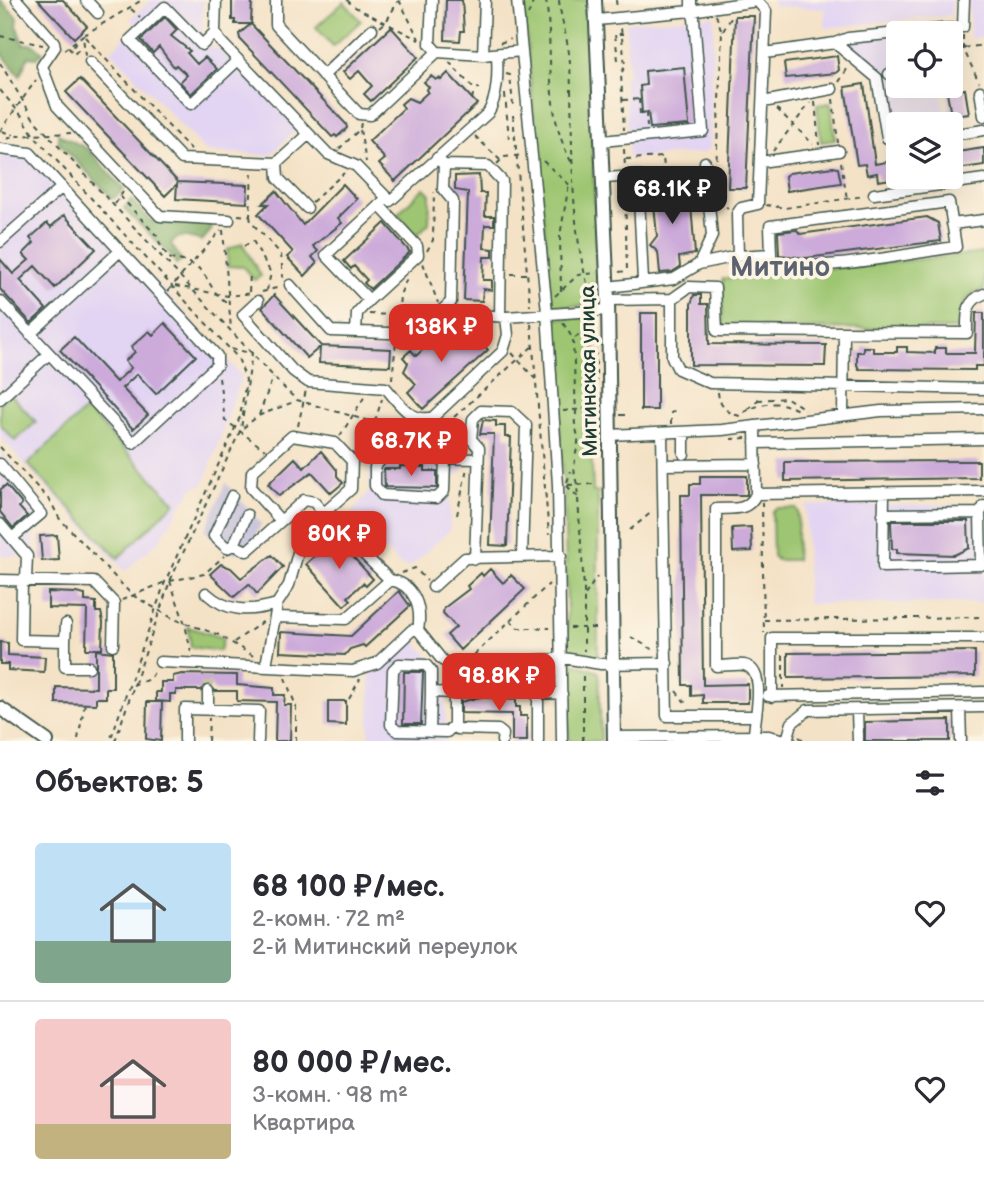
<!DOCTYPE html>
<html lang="ru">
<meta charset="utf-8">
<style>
body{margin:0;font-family:"Balsamiq Sans",sans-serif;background:#f7f7f7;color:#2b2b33;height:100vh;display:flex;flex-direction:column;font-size:26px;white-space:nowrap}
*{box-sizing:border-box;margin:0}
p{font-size:23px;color:#7c7c81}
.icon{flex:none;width:38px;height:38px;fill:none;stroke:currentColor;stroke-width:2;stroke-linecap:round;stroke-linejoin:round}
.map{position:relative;height:741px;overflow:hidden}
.sheet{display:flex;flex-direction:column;background:#fff;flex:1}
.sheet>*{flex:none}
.fabs{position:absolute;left:886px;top:21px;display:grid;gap:14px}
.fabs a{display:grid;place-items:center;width:77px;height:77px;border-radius:7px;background:#fff;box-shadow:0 7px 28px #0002;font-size:35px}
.price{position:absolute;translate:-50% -60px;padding:0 16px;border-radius:14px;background:#d93025;color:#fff;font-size:23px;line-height:46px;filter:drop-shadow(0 2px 4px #0008)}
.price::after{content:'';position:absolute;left:50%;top:42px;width:21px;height:16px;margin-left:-10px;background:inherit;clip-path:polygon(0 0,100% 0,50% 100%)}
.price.selected{background:#222;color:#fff}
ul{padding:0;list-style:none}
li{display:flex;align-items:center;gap:21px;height:175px;padding:0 35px}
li+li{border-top:2px solid #e1e1e2}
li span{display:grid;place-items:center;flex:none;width:196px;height:140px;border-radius:7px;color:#555}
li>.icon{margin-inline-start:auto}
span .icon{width:84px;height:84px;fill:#fffc;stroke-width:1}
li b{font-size:30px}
h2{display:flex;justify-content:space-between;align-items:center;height:84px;padding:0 35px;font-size:30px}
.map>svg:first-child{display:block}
</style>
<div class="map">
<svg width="984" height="741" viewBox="0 0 984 741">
<rect width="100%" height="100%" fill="#fcf5e5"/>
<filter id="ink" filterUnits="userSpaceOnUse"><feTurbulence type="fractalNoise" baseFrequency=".0143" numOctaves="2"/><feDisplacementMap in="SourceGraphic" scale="14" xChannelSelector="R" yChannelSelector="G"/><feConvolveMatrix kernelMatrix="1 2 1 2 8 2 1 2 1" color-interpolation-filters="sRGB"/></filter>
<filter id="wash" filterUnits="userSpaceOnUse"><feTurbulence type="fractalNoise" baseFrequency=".00686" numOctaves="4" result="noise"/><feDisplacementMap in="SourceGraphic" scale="28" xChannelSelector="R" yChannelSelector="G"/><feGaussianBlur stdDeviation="1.57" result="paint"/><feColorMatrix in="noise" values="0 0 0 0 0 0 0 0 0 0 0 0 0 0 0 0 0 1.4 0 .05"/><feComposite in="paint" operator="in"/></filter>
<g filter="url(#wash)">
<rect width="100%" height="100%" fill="#f4e2c6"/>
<path fill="#e2d4f3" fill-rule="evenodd" d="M151 0H203L202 37 214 49 217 46 297 129 270 155 206 152 111 51 136 26 130 19Z
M773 0H952L951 15 825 28V9L773 6Z
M969 0H984V37L970 39Z
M714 16 710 149 702 153 629 158 624 77 628 76 626 22Z
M952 22 962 86 941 88 946 122 898 124V128L891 129 882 74 848 44 847 32ZM898 33H950V86H898Z
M8 146 31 147 242 376 204 484 192 489 159 541 125 571 0 437V159Z
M388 444 466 446 465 467 450 482V530L411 566H402L349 516 369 492 370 467Z
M1 452 54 517 33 535 34 556H0Z
M806 505H984V603L807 604Z
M412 637 445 675 446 741H369L370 675Z"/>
<path fill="#c5c0da" d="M226 483 261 524 251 547 242 543 237 554 220 546 205 530Z"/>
<path fill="#9ec672" stroke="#5e8253" stroke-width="2" d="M523 0H587L598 300 592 306H556L551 301Z
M344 2 361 21 333 46 316 27Z
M831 103 835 140 821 142 817 105Z
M424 188 430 194 429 223 417 235 397 214Z
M242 243 261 276 254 280 243 267 228 266 227 250Z
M984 253V290L973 293 964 303 963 329 723 328V279Z
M557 318H589L594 325 595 412 590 413 593 492H598V658L573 653 568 648 564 491 553 323Z
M10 394 36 422 15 441 0 424V402Z
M86 409 175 503 118 558 28 464Z
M776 508H796L798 512 796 560H777L773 556 772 512Z
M188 627 223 638 220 651 191 647Z
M572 663 599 672 601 741H569L568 666Z"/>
<path fill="#7eab64" stroke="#4e744c" stroke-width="2" d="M0 0 18 18 17 27 23 44H32L43 52 37 58 28 57 20 76 0 51Z
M58 134 88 149 124 190 113 199 59 143Z
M131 200 151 221 209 223 212 229 202 241C190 238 179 232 171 244L182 261 176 264 171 255 127 212 124 208Z"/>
<g id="blocks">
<path fill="#ccaada" d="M38 0H63L87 26 74 38Z
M232 0H252L251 24 346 124 347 128 337 137 335 135 332 137 240 39 239 34 251 24H235V20H232Z
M446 0H462L464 31H461L460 41 445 40Z
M735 16H754L746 188H728Z
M165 17 177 30 171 36 190 51 187 53 197 64 205 57 217 69 191 94 180 82 187 75 176 65 174 67 159 47 153 53 141 40Z
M391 27 418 57 371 101 364 94 372 86 359 71 350 79 343 72Z
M837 56 839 70 836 73 786 78 784 63Z
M684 67 689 125 650 128 648 112 642 113 641 99 640 86 646 85 645 71Z
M448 73 477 104 395 181 379 164 385 159 369 141 404 108 401 104 408 98 417 102 428 92 426 90 429 87 424 82 431 76 436 80 439 78 441 80Z
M80 79 178 182 248 185 247 203 176 199 177 184 165 196 66 92Z
M864 84 875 164 898 160V178L878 181 877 173 867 175 865 164 857 165 845 87Z
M965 89 969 114 951 116 947 92Z
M984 148V165L950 170V153Z
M833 167 838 168 841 183 787 191 785 176 789 173Z
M479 175 480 193H486L485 216H494V225H485L484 248 493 249V257H484L483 280H492V290L483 289 482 301 464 300 468 192 455 190V176Z
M673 181 674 195 690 193 695 254 679 257 680 267 672 272 660 273 658 252 650 245 657 236 652 183Z
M343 184 357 199 338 218 342 223 313 246 318 251 312 257 317 263 305 276 287 257 293 252 258 214 268 204H262L276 191 303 225Z
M64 215 96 249 55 288 35 266 20 280 46 309 31 323 0 289V259L13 274 29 260 23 254 34 243 30 238 47 223 51 227Z
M927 217 938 223 941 241 806 258 779 255 778 232 797 230 800 234Z
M385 223 410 252 370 289 364 283 367 280 354 266 351 269 344 261Z
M274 295 321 346 391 349 390 366 319 363 320 347 307 358 262 308Z
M694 295H701V304H708L709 344 826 345 825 366 691 365V304Z
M641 313H657V410H641Z
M976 313H984V366H975V370L859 369 857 365V352H863V347H873V352H897V347H907V352L935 353V348H946V353H975Z
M165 323 196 356 156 394 137 374 122 388 148 415 133 429 60 350 74 337 116 382 131 368 125 361 135 352 131 347 149 331 153 335Z
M452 328 464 341 473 333 488 350 423 409 408 392 416 384 404 371 408 363 403 357 411 350 416 356 431 342 426 336 434 329 439 335Z
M483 420 496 421V426H505V437H511L507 546 490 545 494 434H480Z
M321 451 337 470V476L343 483 331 493 312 472 279 496 268 484 295 458 304 468Z
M960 461H979V478L785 481V462Z
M400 466 425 467V471H437V488L385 487 384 469H400Z
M700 476H747V495H701L703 685 748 684V703H703V695L691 696V685H683L681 495H690V484H700Z
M6 485 22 504 19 507 27 516 13 528 0 512V490Z
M891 521H968L969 548 954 555 897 553V549H892Z
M751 527 752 551 733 552 732 528Z
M57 535 59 560 42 561 40 536Z
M335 537 373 579 366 586 363 583 348 597 351 600 344 606 306 564Z
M272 555 283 567 257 594 249 584 234 597 210 574 221 564 231 568 241 578Z
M490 569 503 583 511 575 525 589 460 650 447 635 456 627 443 613 444 608 469 589 467 586 481 573 483 576Z
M399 591 410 606 365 647 363 645 350 649 345 655 280 652 281 632 351 636Z
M48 592 76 593 85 595V601L96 602V612H101L103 622 102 649H86L87 609 48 608Z
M0 642 8 643V655L45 657 44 672 8 670V664H0Z
M96 650 113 652V688H106V698H96V704L56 703V687L96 688Z
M975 651V676L788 678V653Z
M404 672H423L421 724H403Z
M182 674 237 675V685L274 688V695H285L284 705H291L290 741H275L276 702 237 701V691H215L209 684 201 690H176V694H170V702L156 701V692H161V682H173V676Z
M480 697 516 700V707H520V716H527V741H512V714L461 713V702Z
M328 701H346V725L328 724Z
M147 702H162L161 741 146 739Z
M950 720V741H865V722Z"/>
</g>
</g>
<g filter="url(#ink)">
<use href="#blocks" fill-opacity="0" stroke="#3f564a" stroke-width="2"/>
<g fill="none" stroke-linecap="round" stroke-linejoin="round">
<path stroke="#c9c1a9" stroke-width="10" stroke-dasharray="10 5" stroke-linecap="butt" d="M208 691 209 675"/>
<defs>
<path id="minor" d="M17 0 54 42 55 47 42 66 57 106 160 216 229 220
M86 0 98 13
M216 0 215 32 220 41 328 154 356 166 390 201 488 113C498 96 498 74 497 54
M276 0V25L359 114 370 115 437 52
M432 0 430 44 437 52 483 55 521 51
M517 0 547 312 558 485 562 741
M597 20 691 11V0
M215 32 202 45 165 7 130 40 191 104 238 60
M899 33 963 27 964 0
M835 43 848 38 898 33
M950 49V62
M765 53 835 43 877 78 887 138 898 142
M483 55 485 0
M90 62 182 159 277 163 309 134
M889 74 898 73
M323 76 372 29
M980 91 984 116
M763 102 832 89
M950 135 984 130
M602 141 703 131 694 18 691 11 757 1 766 11 758 204 741 208 737 214 738 256 699 264 674 279 608 287
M0 149 30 153 217 356V365L133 443 0 301
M760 162 839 151
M277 163 278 178 307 208
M444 165 488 166 502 181 500 316
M604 178 638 176 643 281
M874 194 984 179
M952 224 984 220
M0 242 62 187
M738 256 771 254 770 226 949 202 956 247C915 252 804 276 771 261V254
M699 264 712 236 705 162
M290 285 331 331 416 334 451 302 453 201 443 189 444 165 437 158
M672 299 689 287 715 288 717 331 967 333C967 315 965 301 984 294
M369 300 418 255 417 246 379 205
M608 300 672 299V357L678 369 710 383 984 389
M258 301 243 315 293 371 308 382 386 388C398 402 411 424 433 417L503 351 508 335 506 317
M440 312 506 317 608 310
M356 332 357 313 369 300 326 255 387 198
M30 334 120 251
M0 399 49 354
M843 414 844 333
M755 426 756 494 984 491
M662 433 667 716H754
M609 435 722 430 881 411 984 409
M755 443 984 439
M684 454V433
M445 459 444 491 437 498 382 495 375 486V467L383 457 478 459
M0 464 41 514 12 538
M663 465 756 464
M884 492 883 567 981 565 980 513
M232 496 214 536 227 548 234 545 247 551 281 521
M325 512 351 489 352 461 335 443 292 436 252 472 251 488 281 521 304 500 314 502 330 521
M883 514 980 513 984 506
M0 524 27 556 26 580
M234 545 247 515
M475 559 479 448 471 439 473 419 481 411 512 412 526 425 522 557
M0 580 94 582 114 603 113 645
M22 580 21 640 65 641V667H89
M433 587 465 558 561 556
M206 593C228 613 250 612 277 604
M275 617 277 604 289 585 299 549 330 521 390 580
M65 641 66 624
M160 662 353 671 377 663 412 630H418L442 660 454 667 563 658 601 664 667 663
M266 665 275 617 346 619 390 580C415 584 422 608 418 630
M454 667V725L457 729 498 730 503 734 502 741
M454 677 479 688 562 694
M454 693 431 692V671L426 665 399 664 393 670 391 725 397 731 447 732 454 725
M768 696 984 692
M772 697V638H984
M960 709 961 741
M208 710V691
M857 711 858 741
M430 732 431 692
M754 736C754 718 768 670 744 665 736 664 725 666 716 666V509C733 508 748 512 756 494
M613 737 769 736 790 741
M787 740 792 723 808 710 984 707
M185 741V709L259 711 258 741
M538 741V694"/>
<path id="major" d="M595 0 608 300 614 741
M0 708 47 741"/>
</defs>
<use href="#minor" stroke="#3f564a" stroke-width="13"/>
<use href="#major" stroke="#3f564a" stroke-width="16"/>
<path stroke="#3f564a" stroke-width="2" stroke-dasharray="5 5" stroke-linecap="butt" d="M347 0 353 6 419 40
M399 0 419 39
M546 0C554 55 543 112 572 163
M559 0C561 22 569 42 570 64 574 143 567 223 592 300
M616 0 617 9
M131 9 140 17
M528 15 534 0
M716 15 722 32 716 169
M380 27 386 22 398 1
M621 28 625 66 621 74 624 130
M723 31 733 15
M84 35 142 0
M963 35V48L979 82
M0 36 43 45
M85 37 192 151
M500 43 511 39
M68 47 74 54 78 50 74 46 77 40
M964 48 984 45
M64 50 83 35 85 56
M618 60 615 34H623
M449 62 474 89 479 88
M0 63 35 121 287 391 297 400 420 436H433L534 345
M506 74 510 75 513 105
M839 82 849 66
M0 90 23 117 34 136 238 358 246 380 240 417 165 582 110 741
M505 94 509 139 514 138
M472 99 474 90
M639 99 640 114H646L647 127
M833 99 838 143
M623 100 641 99
M815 102 819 145
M777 109 813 144
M513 115 530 306
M360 130 366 162
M0 131 36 80
M2 131 13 135
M475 136 500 160
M7 139 15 136 71 133
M339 149 360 129 361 122
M624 149 625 168
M773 151 810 103
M626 159 663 157 665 179H673L699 190
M543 161 573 188
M841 162 847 199
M497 164 504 157 523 155
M649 181 664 179
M120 196 157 236 162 249 171 259C215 264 200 286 229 304
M718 201 728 208
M312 202 344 173
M115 204 123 192
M766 205 785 208 864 196
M238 215 250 216 252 171
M250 216 251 222 281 254 283 278
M223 230 231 329
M244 246 253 241 271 273 267 290
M427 251 433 240 434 192
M423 263 438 303
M619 272 627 271 625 188
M511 274H526
M175 286 228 296 253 293
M168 291 221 230
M561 291 560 236 569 184
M249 292 250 275
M262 292 280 287
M555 296 578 275 597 273
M369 314 422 316
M595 320 597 416
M398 323 400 295 407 278
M563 323 573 339 576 414C572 424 579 432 578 443 575 459 572 467 577 484L584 588V651
M531 324 549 535
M575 338 595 321
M512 353 536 380
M219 378 225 420 265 450
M392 379 396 343
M718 392C719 406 727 413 740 416
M758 400 787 398 805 409
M748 409 758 400V394
M563 411 596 408
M744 412C764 402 778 400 798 410
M259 415 273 377
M620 415H629
M375 421 382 399
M671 424V413L678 408
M298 426 306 390
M243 428 258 416 296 401
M394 428 404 423
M340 436 365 396
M731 439 747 438
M0 447 51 502 59 518 132 595 174 619 219 635 255 657
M567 482 571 471
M568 485 595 484
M567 486 578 497
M762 502 764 633
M457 515 467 468
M630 530 653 511
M402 573 415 568 427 581
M170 581 204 574 224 556
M170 581 185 624 191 652
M585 595 597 577
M122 600 165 582
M510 620 518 628H550
M764 620 984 617
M570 628H600
M631 637 657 652
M234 642 264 621
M474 655 549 584
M783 655V688
M285 678 296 706V741
M133 685 150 679 156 669
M676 691 688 706
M349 699 360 679
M799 737 805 741
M78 739 85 703
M115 741 170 581 241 429 252 353 230 349
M208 741 209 718
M583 741V672"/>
<use href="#minor" stroke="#fff" stroke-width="10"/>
<use href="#major" stroke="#fff" stroke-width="12"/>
</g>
</g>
<g text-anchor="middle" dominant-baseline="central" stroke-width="7" stroke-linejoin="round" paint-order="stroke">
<g font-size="21" fill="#1f3d34" stroke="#fcf5e5">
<text transform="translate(589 371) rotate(-91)">Митинская улица</text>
</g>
<g font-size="28" font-weight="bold" fill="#5c636e" stroke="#fcf5e5">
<text x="780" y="267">Митино</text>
</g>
</g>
</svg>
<div class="fabs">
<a><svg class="icon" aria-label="locate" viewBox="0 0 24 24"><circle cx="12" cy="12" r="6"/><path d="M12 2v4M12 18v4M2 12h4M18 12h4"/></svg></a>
<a><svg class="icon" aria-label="layers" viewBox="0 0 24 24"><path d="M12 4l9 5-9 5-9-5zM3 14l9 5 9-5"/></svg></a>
</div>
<b class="price selected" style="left:672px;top:226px">68.1K ₽</b>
<b class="price" style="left:441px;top:364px">138K ₽</b>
<b class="price" style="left:411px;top:478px">68.7K ₽</b>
<b class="price" style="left:339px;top:571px">80K ₽</b>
<b class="price" style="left:499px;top:713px">98.8K ₽</b>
</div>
<section class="sheet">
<h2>Объектов: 5<svg class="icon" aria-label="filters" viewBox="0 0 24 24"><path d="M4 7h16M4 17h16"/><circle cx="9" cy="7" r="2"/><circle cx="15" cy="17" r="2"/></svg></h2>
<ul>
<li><span style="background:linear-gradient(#bfe0f5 70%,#7fa58c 0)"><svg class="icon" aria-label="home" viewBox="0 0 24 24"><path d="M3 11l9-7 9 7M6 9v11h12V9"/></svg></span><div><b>68 100 ₽/мес.</b><p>2-комн. · 72 m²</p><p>2-й Митинский переулок</p></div><svg class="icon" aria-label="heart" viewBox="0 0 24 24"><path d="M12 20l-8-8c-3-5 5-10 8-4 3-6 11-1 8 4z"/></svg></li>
<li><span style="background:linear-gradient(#f6c9c9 75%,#c2b280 0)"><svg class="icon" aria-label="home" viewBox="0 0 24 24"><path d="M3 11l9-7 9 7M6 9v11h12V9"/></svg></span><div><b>80 000 ₽/мес.</b><p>3-комн. · 98 m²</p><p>Квартира</p></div><svg class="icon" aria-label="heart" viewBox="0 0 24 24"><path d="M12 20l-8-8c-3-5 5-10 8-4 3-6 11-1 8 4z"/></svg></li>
</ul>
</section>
